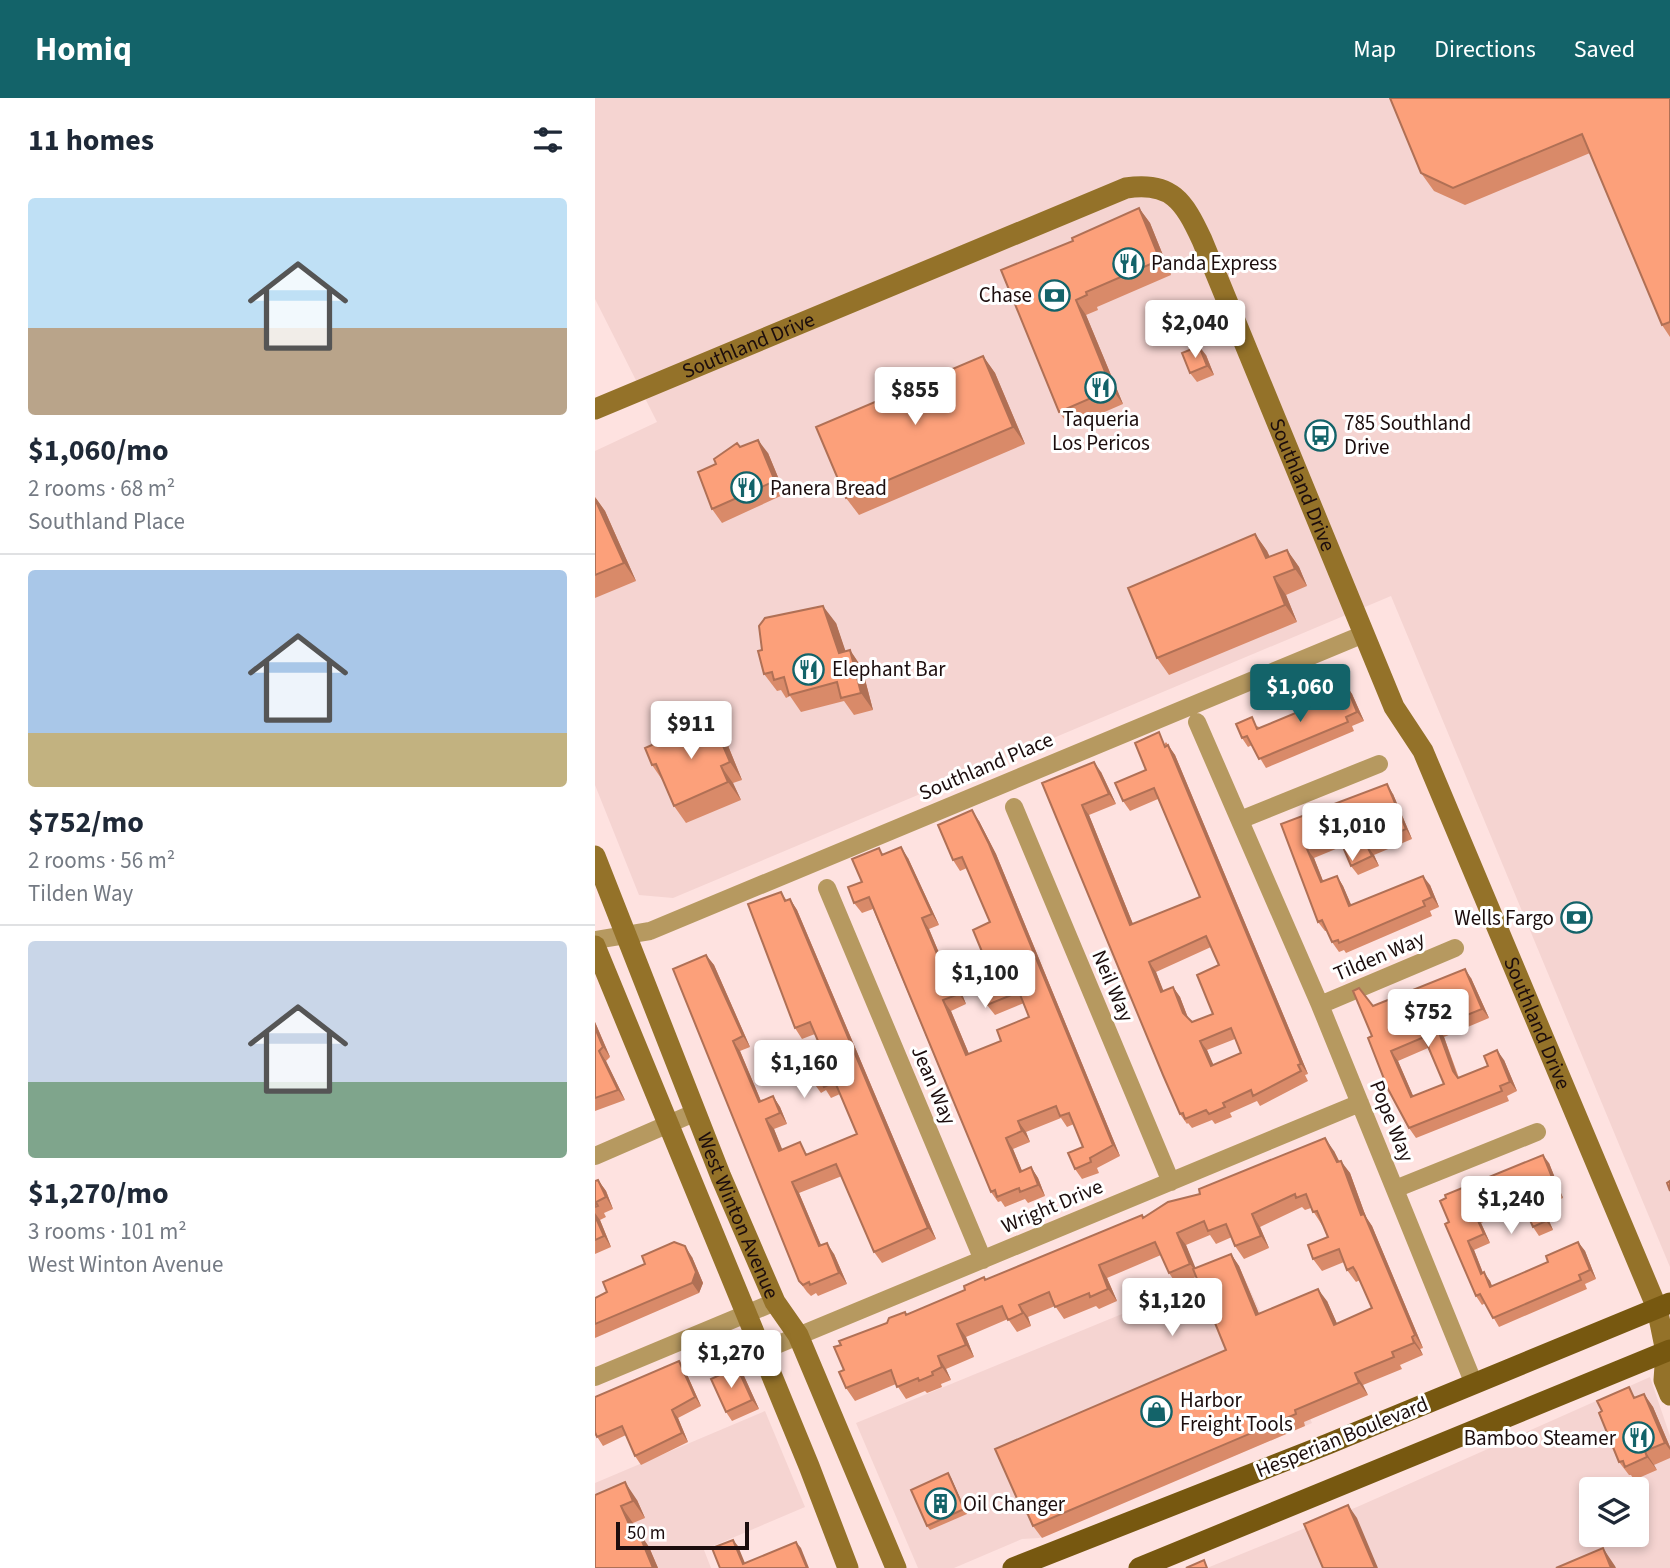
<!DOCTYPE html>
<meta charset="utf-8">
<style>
body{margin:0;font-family:"Source Sans 3",sans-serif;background:#f2f2f3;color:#1f2937;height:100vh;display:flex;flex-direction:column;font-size:26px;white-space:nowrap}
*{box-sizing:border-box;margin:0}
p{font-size:23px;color:#747a83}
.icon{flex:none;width:38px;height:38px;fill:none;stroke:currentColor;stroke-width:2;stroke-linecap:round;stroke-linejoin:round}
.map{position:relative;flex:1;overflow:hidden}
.drawer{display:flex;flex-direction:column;background:#fff;width:595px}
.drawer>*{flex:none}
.tools{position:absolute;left:984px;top:1379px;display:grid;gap:14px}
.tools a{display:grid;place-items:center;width:70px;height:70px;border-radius:7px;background:#fff;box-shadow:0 4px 10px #0003;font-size:35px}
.scale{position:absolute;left:21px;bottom:18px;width:133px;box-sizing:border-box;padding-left:7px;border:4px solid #1c0d0d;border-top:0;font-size:19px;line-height:24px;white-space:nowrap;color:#1c0d0d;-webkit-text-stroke:5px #fff;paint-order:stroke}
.price{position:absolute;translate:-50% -60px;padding:0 16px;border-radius:7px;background:#fff;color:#222;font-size:23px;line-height:46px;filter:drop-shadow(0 2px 4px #0008)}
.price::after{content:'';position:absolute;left:50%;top:42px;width:21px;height:16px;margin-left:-10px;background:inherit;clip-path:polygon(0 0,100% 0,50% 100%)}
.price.selected{background:#136369;color:#fff}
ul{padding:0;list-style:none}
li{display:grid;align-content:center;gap:14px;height:371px;padding:0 28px}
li+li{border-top:2px solid #e0e1e3}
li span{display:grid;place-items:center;height:217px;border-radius:7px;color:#555}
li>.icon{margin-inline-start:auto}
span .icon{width:126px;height:126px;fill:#fffc;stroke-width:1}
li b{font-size:30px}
h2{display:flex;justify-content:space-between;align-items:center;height:84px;padding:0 28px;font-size:30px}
header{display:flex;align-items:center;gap:42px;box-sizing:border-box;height:98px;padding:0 35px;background:#136369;color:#fff}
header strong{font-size:33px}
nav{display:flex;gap:38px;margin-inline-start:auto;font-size:24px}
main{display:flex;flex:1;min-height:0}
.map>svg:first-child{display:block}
</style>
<header>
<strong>Homiq</strong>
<nav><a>Map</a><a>Directions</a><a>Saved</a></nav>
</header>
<main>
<section class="drawer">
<h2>11 homes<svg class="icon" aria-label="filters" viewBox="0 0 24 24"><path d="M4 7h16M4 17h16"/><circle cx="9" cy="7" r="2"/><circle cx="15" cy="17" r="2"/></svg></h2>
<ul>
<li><span style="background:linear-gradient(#bfe0f5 60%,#b9a48a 0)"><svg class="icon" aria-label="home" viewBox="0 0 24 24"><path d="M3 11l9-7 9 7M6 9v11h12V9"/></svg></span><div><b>$1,060/mo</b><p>2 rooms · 68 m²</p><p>Southland Place</p></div></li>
<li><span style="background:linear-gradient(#a9c7e8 75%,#c2b280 0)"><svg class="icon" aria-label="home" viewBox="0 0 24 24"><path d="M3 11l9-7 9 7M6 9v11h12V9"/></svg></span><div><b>$752/mo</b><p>2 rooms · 56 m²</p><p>Tilden Way</p></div></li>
<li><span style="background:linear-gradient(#c9d6e8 65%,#7fa58c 0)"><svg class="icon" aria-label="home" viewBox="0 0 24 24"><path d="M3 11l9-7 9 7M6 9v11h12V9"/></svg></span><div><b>$1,270/mo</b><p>3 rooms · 101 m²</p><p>West Winton Avenue</p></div></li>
</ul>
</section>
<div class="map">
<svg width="1075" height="1470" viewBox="0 0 1075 1470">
<rect width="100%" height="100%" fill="#fee2e0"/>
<path fill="#f5d4d1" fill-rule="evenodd" d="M0 0H1075V1169L796 498 78 800 44 797 0 687V353L62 324 0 201Z
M644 1168 717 1325 444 1440 427 1441 359 1470H323L261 1325Z
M1055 1279 1075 1338V1470H612L762 1409ZM996 1391H1041V1437H996Z
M170 1313 210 1409 109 1452 116 1470H0V1385Z"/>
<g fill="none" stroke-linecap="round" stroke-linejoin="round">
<path stroke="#b69960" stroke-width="18" d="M602 624 725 907 879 1286
M419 709 576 1084
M645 722 784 666
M232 790 388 1162
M0 842 55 833 769 536
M725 907 860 850
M0 1058 99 1015
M800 1091 942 1034
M167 1253 765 1005
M0 1279 180 1204"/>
<g stroke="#947229" stroke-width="21">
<path id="s1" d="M0 311 531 90C576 83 589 103 607 142L799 609 828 653 1062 1210 1071 1254 1069 1282 1075 1297"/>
<path id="s2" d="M0 758 126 1079 180 1204 203 1237 301 1470"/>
<path d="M0 848 214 1368 253 1470"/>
</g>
<path stroke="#775810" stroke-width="21" d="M418 1470 733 1346 1075 1205
M544 1470 1075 1252"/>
</g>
<path fill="#d98a69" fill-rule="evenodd" d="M1075 0V239L1067 227 995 55 870 107 839 93 826 75Z
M544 110 555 125 576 177 502 209 503 212 491 217 528 306 475 329 464 314 478 143Z
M611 257 619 277 602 284 595 275Z
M388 258 400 275 430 346 264 417 251 400Z
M145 349 173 355 190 396 127 425 117 411 121 366Z
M0 399 10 413 41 483 0 500Z
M660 436 672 453 675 459 692 452 704 469 712 488 691 497 702 524 574 577 562 560Z
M241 525 250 553 255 552 267 570 278 612 259 617 249 603 206 614 195 598 191 600 186 592 182 593 169 576 167 552Z
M751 587 757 596 769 623 757 628 759 633 671 670 657 647 653 649 647 640 663 628 664 630 720 607Z
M114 615 127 633 147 682 138 685 146 702 91 725 79 708 68 683 57 667Z
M571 644 580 657 713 976 710 977 713 983 665 1008 662 1003 635 1015 637 1019 620 1026 617 1022 597 1030 593 1025 592 1026 585 1016 447 685 506 674 521 706 494 717 538 826 605 799 563 701 535 713 528 703ZM616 849 624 867 618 916 597 924 593 920 585 899 578 889 568 893 561 874ZM640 941 646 955 618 967 612 952Z
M798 696 817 741 779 757 784 768 763 777 756 768 748 748 719 760 728 783 742 778 748 788 756 807 835 787 844 809 835 813 837 818 751 855 749 852 744 854 737 844 732 833H730L723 824 686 726Z
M384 723 401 756 525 1058 502 1070 504 1075 487 1081 480 1071 488 1049 479 1026 472 1029 466 1020 431 1034 435 1044 418 1051 427 1073 436 1069 443 1080 450 1098 433 1105 430 1101 410 1109 406 1103 403 1104 396 1094 278 811 267 815 259 805 289 756 313 760 344 827 334 831 352 874 354 873 362 884 371 906 356 913 374 956 406 943 434 919 429 905 400 917 392 907 400 885 395 824 372 770 365 773 358 762Z
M186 794 192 803 195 801 202 812 341 1141 287 1165 279 1154 247 1078 204 1095 226 1147 239 1156 252 1186 223 1198 221 1195 216 1198 212 1194 204 1183 111 857 119 867 155 949 145 953 166 1003 178 998 185 1009 192 1026 179 1031 187 1052 213 1056 262 1036 245 996 236 1000 231 992 226 995 218 984 229 957 220 936 207 941 200 930Z
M876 880 894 920 849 939 864 980 909 962 922 993 912 998 914 1003 821 1040 814 1030 778 908ZM833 950 849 986 818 998 803 963Z
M0 924 15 959 11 963 30 1002 0 1013Z
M739 1053 744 1063 755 1075 771 1119 777 1128 828 1250 825 1251 828 1257 805 1267 807 1271 768 1287 773 1297 709 1324 710 1328 447 1440 438 1428 433 1416 432 1417 424 1405 631 1252 601 1179 582 1187 574 1175 566 1157 512 1180 522 1203 504 1211 501 1208 469 1221 460 1208 433 1219 436 1228 422 1234 413 1221 371 1239 379 1259 351 1271 356 1282 346 1286 347 1289 332 1295 330 1293 311 1301 301 1286 260 1303 251 1290 249 1272 292 1225 370 1192 389 1179 391 1182 549 1120 605 1096ZM707 1109 710 1112 716 1110 727 1127 728 1126 733 1139 718 1161 727 1173 749 1164 752 1172 761 1184 765 1182 777 1210 742 1226 732 1203 664 1216 644 1168 636 1156 600 1171 591 1147 615 1137 621 1146 637 1139 640 1148 649 1161 674 1150 665 1129Z
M954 1065 968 1100 948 1109 958 1132 944 1138 938 1129 929 1107 886 1125 895 1145 879 1152 888 1175 895 1183 897 1188 953 1164 983 1144 990 1153 1001 1181 990 1186 992 1191 904 1229 890 1205 887 1207 881 1198 854 1124Z
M3 1082 11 1093 18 1111 9 1115 11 1119 5 1122 16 1149 0 1156V1083Z
M97 1159 108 1185 104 1195 0 1240V1200Z
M84 1263 90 1272 106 1308 83 1320 93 1344 46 1367 40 1358 31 1337 8 1348 1 1337 0 1338V1299Z
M142 1269 149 1278 164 1311 137 1323 131 1314Z
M1049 1296 1058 1309 1075 1349V1360L1059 1367 1062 1372 1039 1382 1036 1377H1034L1024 1364 1041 1299Z
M353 1375 356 1380 372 1416 335 1432 332 1428Z
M0 1397 42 1402 50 1420 38 1425 41 1432 54 1449 63 1470H0Z"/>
<path fill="#b07055" d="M544 110 555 125 576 177 565 162Z
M481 202 491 217 528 306 517 291Z
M604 248 611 257 619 277 612 268Z
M388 258 400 275 430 346 418 329Z
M163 342 173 355 190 396 180 383Z
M0 399 10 413 41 483 29 465Z
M660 436 672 453 683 478 671 460Z
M692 452 704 469 712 488 700 471Z
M679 479 691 497 702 524 690 507Z
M228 508 241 525 257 572 244 555Z
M255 552 267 570 278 612 266 595Z
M751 587 757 596 769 623 762 614Z
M114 615 127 633 147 682 135 664Z
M573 647 580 657 713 976 706 966Z
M499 664 506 674 521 706 514 696Z
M126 668 138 685 146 702 133 684Z
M792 686 798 696 817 741 811 731Z
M487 707 494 717 542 836 535 827Z
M377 712 384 723 401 756 525 1058 518 1047Z
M772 748 779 757 784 768 777 758Z
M306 749 313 760 344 827 337 816Z
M712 751 719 760 732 793 726 784Z
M742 778 748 788 761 818 754 808Z
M828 778 835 787 844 809 837 799Z
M195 801 202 812 341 1141 333 1130Z
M327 820 334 831 357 886 350 875Z
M111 857 119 867 155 949 148 938Z
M554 864 561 874 573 904 566 894Z
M870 871 876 880 894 920 887 911Z
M354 873 362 884 371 906 364 896Z
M578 889 585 899 595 925 588 915Z
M348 902 356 913 379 968 371 957Z
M0 924 15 959 8 949 0 930Z
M842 929 849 939 864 983 858 973Z
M138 943 145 953 171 1015 164 1004Z
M605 943 612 952 623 977 616 968Z
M902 952 909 962 922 993 915 984Z
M4 953 11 963 30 1002 23 992Z
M796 953 803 963 823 1009 816 999Z
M178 998 185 1009 192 1026 185 1015Z
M171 1021 179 1031 192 1063 184 1053Z
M423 1023 431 1034 435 1044 427 1033Z
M411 1040 418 1051 432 1085 425 1074Z
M730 1040 739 1053 751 1077 742 1064Z
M948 1057 954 1065 968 1100 962 1092Z
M746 1063 755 1075 771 1119 777 1128 828 1250 820 1237 766 1117Z
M436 1069 443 1080 450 1098 443 1087Z
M3 1082 11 1093 18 1111 11 1099Z
M197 1084 204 1095 231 1159 224 1148Z
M942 1100 948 1109 958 1132 951 1123Z
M0 1115 5 1122 16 1149 9 1138 0 1118Z
M657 1116 665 1129 674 1150 666 1138Z
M880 1116 886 1125 895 1145 889 1136Z
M582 1135 591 1147 604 1178 595 1166Z
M873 1143 879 1152 892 1185 886 1176Z
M983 1144 990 1153 1001 1181 995 1172Z
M232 1145 239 1156 252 1186 244 1175Z
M90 1148 97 1159 108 1185 104 1195 97 1185Z
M636 1156 644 1168 670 1230 661 1217Z
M504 1167 512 1180 522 1203 513 1191Z
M889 1174 895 1183 901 1198 895 1189Z
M723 1191 732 1203 748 1239 739 1227Z
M424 1207 433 1219 436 1228 428 1215Z
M362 1226 371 1239 379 1259 371 1247Z
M817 1239 825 1251 828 1257 819 1245Z
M343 1258 351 1271 356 1282 347 1269Z
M84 1263 90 1272 106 1308 100 1299Z
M142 1269 149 1278 164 1311 157 1302Z
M760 1275 768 1287 773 1297 764 1285Z
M1049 1296 1058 1309 1075 1349V1352L1070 1345Z
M77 1312 83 1320 93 1344 87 1335Z
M1050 1353 1059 1367 1062 1372 1052 1359Z
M353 1375 356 1380 372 1416 369 1411Z
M30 1384 42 1402 50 1420 38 1403Z
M753 1407 762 1420 783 1470H780Z
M26 1408 38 1425 49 1451 37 1433Z
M42 1431 54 1449 63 1470H58Z
M138 1442 143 1448 152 1470 148 1466Z
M201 1444 206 1450 214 1470H212Z
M1008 1450 1020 1468 1021 1470H1016Z"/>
<path fill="#fca07a" stroke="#b07055" stroke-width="2" fill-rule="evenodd" d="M795 0H1075V224L1067 227 987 36 858 90 826 75Z
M544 110 565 162 491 194 492 197 481 202 517 291 464 314 406 172 478 143 477 140Z
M604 248 612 268 595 275 587 255Z
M388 258 418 329 251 400 221 329Z
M163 342 180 383 117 411 103 374 121 366 119 361 142 345 145 349Z
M0 401 29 465 0 477Z
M660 436 671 460 692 452 700 471 679 479 690 507 562 560 533 490Z
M228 508 244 555 255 552 266 595 246 600 242 584 194 597 189 579 179 582 177 574 169 576 163 553 167 552 164 528 170 520Z
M751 587 762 614 751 619 753 624 664 661 652 638 647 640 641 626 657 619 662 631 720 607 718 601Z
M114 615 135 664 126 668 133 684 79 708 61 666 57 667 50 650 98 629 95 623Z
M564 634 570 649 573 647 706 966 703 967 706 973 658 998 656 992 628 1005 630 1009 614 1016 611 1012 590 1021 588 1015 585 1016 568 977 447 685 499 664 514 696 487 707 535 827 605 799 559 690 528 703 520 685 551 672 540 645ZM611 838 624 867 602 877 618 916 597 924 588 915 578 889 566 894 554 864ZM636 930 646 955 616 968 605 943Z
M792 686 811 731 772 748 777 758 756 768 743 737 712 751 726 784 742 778 754 808 828 778 837 799 828 803 830 808 744 845 743 842 737 844 727 822 723 824 686 726Z
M377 712 394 746 518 1047 495 1060 496 1064 480 1071 473 1055 488 1049 474 1015 465 1018 461 1008 423 1023 427 1033 411 1040 425 1074 436 1069 443 1087 425 1094 424 1090 402 1099 400 1092 396 1094 274 799 259 805 253 789 267 784 257 761 284 750 287 757 306 749 337 816 327 820 350 875 354 873 364 896 348 902 371 957 406 943 402 932 434 919 424 894 392 907 386 891 400 885 378 832 395 824 367 759 358 762 343 727Z
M186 794 190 803 195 801 333 1130 279 1154 241 1066 197 1084 224 1148 232 1145 244 1175 215 1187 214 1184 208 1187 204 1183 78 871 111 857 148 938 138 943 164 1004 178 998 185 1015 171 1021 184 1053 205 1044 211 1057 262 1036 240 984 229 989 225 981 218 984 210 965 229 957 215 924 200 930 153 806Z
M870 871 887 911 842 929 858 973 863 980 893 968 889 958 902 952 915 984 905 988 907 993 814 1030 793 991 773 940 777 938 758 893 764 890 778 908ZM829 939 849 986 816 999 796 953Z
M0 930 8 949 4 953 23 992 0 1000Z
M730 1040 742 1064 746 1063 766 1117 769 1116 820 1237 817 1239 819 1245 797 1254 799 1259 760 1275 764 1285 700 1312 701 1316 438 1428 427 1403 424 1405 400 1351 631 1252 598 1171 636 1156 661 1217 723 1191 739 1227 777 1210 761 1174 758 1169 752 1172 744 1151 718 1161 713 1147 733 1139 722 1113 718 1114 711 1096 701 1100 700 1096 657 1116 666 1138 640 1148 631 1126 613 1133 609 1123 582 1135 595 1166 574 1175 560 1144 504 1167 513 1191 495 1199 494 1195 460 1209 454 1194 424 1207 428 1215 413 1222 407 1208 362 1226 371 1247 343 1258 347 1269 337 1274 338 1277 324 1283 323 1280 302 1289 296 1272 251 1290 244 1274 249 1272 239 1249 246 1247 244 1243 292 1225 294 1220 310 1214 311 1217 370 1192 369 1188 389 1179 390 1182 547 1117 548 1120 573 1104 605 1096 604 1091Z
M948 1057 962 1092 942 1100 951 1123 938 1129 924 1097 880 1116 889 1136 873 1143 886 1176 889 1174 895 1189 953 1164 951 1158 983 1144 995 1172 984 1177 986 1182 898 1220 885 1196 881 1198 850 1126 854 1124 845 1103 851 1100 850 1097Z
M3 1082 11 1099 1 1104 3 1108 0 1109V1083Z
M1075 1083V1093L1072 1085Z
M0 1118 9 1138 0 1142Z
M79 1144 90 1148 101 1174 97 1185 0 1226V1200L12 1194 8 1184 50 1166 47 1158Z
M84 1263 100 1299 77 1312 87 1335 40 1358 27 1328 2 1339 0 1334V1299Z
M142 1269 157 1302 131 1314 116 1281Z
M1034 1289 1039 1300 1049 1296 1070 1345 1050 1353 1052 1359 1030 1369 1028 1363 1024 1364 1004 1315 1007 1313 1002 1303Z
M353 1375 369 1411 332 1428 316 1392Z
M30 1384 38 1403 26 1408 37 1433 42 1431 58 1470H0V1397Z
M753 1407 780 1470H728L709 1426Z
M138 1442 148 1466 201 1444 212 1470H125L117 1450Z
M1008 1450 1016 1470H961Z
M609 1462 612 1470H591Z"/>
<defs>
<symbol id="restaurant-ring" viewBox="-11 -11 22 22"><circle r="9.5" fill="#fff" stroke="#136369" stroke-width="1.5"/><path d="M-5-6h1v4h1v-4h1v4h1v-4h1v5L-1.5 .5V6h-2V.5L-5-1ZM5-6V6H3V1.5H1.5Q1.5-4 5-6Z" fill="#136369"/></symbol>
<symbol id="bank-ring" viewBox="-11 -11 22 22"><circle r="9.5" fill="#fff" stroke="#136369" stroke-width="1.5"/><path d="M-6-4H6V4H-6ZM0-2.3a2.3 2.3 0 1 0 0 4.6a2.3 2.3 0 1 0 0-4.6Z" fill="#136369"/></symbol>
<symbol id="bus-ring" viewBox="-11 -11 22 22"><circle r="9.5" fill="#fff" stroke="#136369" stroke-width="1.5"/><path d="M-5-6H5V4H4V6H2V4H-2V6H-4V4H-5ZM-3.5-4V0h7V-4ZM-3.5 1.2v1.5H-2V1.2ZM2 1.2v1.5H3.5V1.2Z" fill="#136369"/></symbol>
<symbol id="shop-ring" viewBox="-11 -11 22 22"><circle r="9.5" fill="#fff" stroke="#136369" stroke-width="1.5"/><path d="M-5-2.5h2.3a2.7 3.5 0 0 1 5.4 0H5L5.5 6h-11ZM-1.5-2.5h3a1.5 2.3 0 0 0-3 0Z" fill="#136369"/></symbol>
<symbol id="building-ring" viewBox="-11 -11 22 22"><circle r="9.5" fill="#fff" stroke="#136369" stroke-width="1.5"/><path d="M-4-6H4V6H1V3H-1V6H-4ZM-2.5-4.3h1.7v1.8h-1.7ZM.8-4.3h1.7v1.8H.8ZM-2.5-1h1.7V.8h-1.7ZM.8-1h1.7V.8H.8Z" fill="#136369"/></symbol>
</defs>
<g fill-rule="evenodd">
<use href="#restaurant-ring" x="516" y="148" width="35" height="35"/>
<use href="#bank-ring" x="442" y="180" width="35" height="35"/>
<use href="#restaurant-ring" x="488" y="272" width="35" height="35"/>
<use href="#bus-ring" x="708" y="320" width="35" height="35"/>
<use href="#restaurant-ring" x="134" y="372" width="35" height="35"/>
<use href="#restaurant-ring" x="196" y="554" width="35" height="35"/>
<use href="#bank-ring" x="964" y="802" width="35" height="35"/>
<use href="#shop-ring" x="544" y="1296" width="35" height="35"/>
<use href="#restaurant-ring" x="1026" y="1322" width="35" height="35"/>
<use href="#building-ring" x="328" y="1388" width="35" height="35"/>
</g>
<g text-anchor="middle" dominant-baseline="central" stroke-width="6" stroke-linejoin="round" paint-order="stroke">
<g font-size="21" fill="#1c0d0d" stroke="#fff" text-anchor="start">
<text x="556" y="165">Panda Express</text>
<text x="437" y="197" text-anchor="end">Chase</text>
<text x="506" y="321" text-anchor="middle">Taqueria<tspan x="506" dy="24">Los Pericos</tspan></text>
<text x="749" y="325">785 Southland<tspan x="749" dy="24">Drive</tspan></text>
<text x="175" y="390">Panera Bread</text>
<text x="237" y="571">Elephant Bar</text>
<text x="959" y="820" text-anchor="end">Wells Fargo</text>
<text x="585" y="1302">Harbor<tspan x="585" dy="24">Freight Tools</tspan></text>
<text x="1021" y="1340" text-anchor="end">Bamboo Steamer</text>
<text x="368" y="1406">Oil Changer</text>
</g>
<g font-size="21" fill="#1c0d0d" stroke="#fff">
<text stroke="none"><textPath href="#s1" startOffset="166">Southland Drive</textPath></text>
<text stroke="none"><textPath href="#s1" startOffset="942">Southland Drive</textPath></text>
<text transform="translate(391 668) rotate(-23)">Southland Place</text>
<text transform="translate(784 858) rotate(-23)">Tilden Way</text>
<text transform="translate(518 888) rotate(67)">Neil Way</text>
<text stroke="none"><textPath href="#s1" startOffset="1530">Southland Drive</textPath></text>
<text transform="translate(339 987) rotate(67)">Jean Way</text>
<text transform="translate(797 1023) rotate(68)">Pope Way</text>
<text transform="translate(457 1108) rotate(-23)">Wright Drive</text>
<text stroke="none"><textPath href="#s2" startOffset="387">West Winton Avenue</textPath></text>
<text transform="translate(747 1339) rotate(-22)">Hesperian Boulevard</text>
</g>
</g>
</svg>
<div class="tools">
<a><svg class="icon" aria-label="layers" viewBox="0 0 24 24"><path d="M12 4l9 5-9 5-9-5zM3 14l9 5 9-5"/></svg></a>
</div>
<div class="scale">50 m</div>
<b class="price" style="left:600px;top:262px">$2,040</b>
<b class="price" style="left:320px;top:329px">$855</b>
<b class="price selected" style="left:705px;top:626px">$1,060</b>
<b class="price" style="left:96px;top:663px">$911</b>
<b class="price" style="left:757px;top:765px">$1,010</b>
<b class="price" style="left:390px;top:912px">$1,100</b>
<b class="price" style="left:833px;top:951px">$752</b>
<b class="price" style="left:209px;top:1002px">$1,160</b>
<b class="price" style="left:916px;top:1138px">$1,240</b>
<b class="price" style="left:577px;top:1240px">$1,120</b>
<b class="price" style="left:136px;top:1292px">$1,270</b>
</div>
</main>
